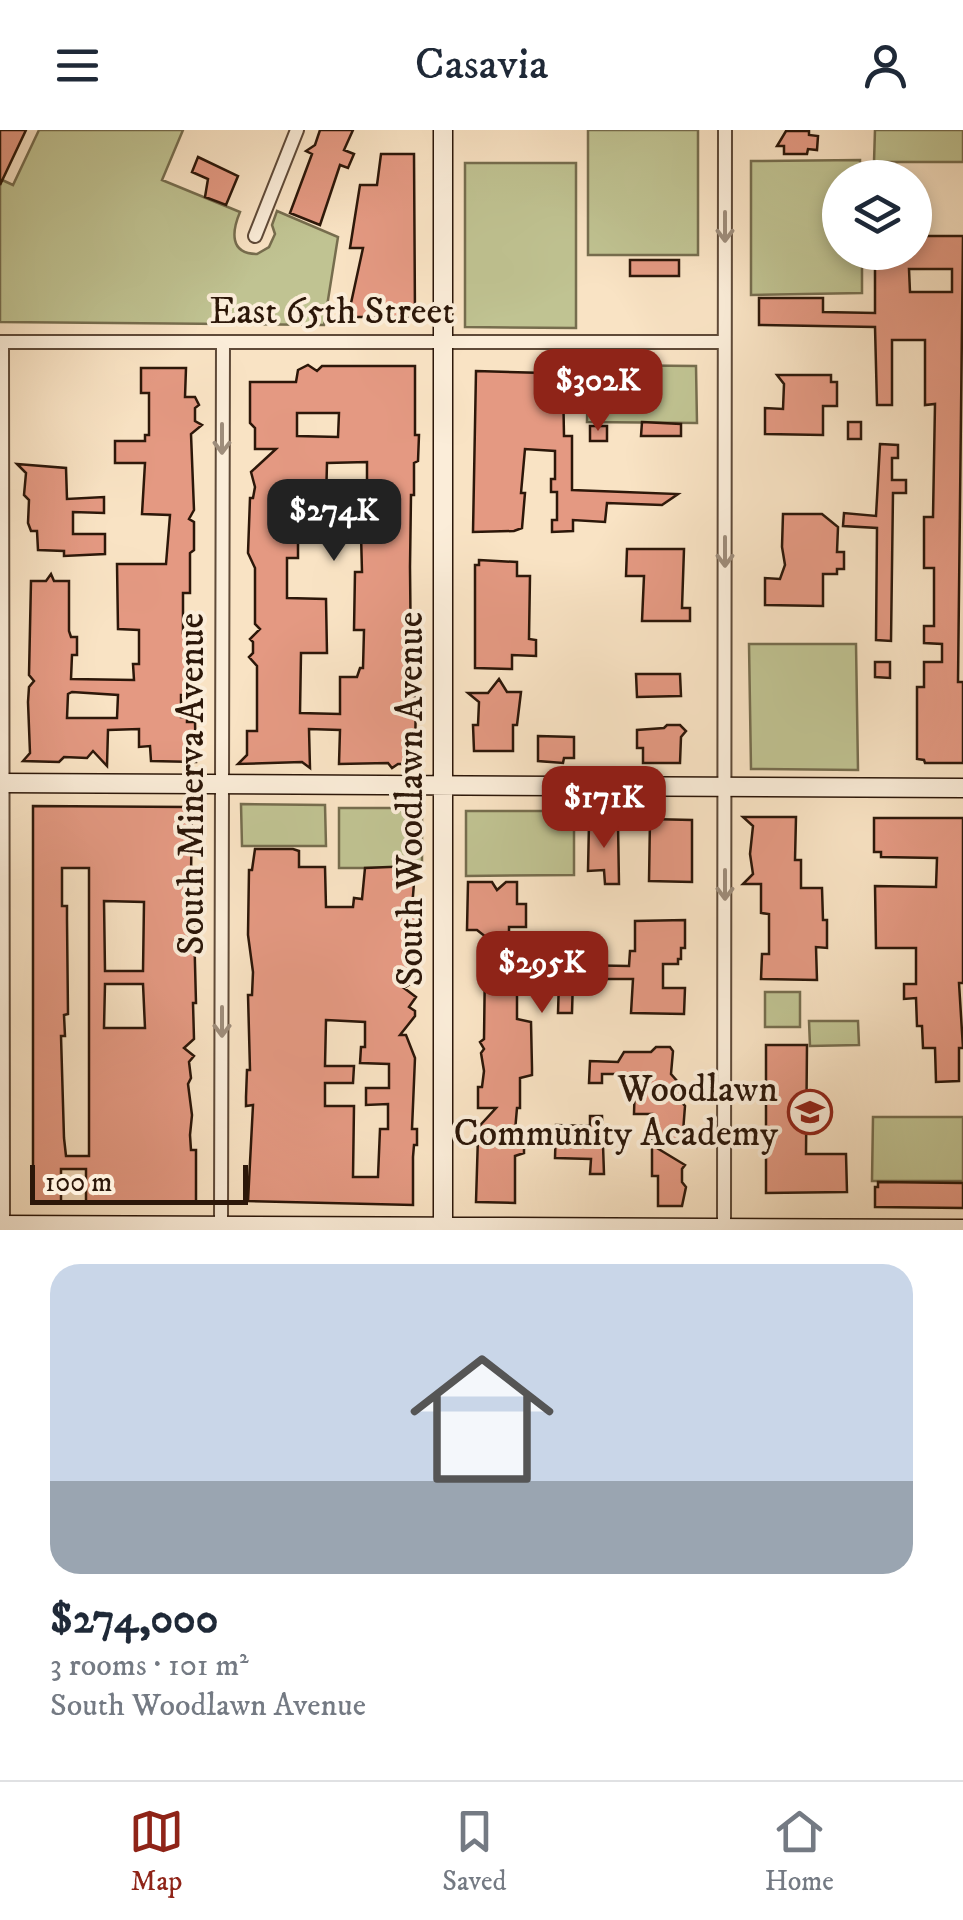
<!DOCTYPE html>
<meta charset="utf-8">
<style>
body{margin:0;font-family:"IM FELL DW Pica",serif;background:#f2f2f3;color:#1f2937;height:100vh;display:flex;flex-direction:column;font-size:38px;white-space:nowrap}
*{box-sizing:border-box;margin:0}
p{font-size:32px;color:#747a83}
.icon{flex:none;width:55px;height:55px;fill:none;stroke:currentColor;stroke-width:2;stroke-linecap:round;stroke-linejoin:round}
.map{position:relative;height:1100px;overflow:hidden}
.panel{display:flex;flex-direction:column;background:#fff;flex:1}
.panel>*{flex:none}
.fabs{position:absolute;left:822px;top:30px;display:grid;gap:20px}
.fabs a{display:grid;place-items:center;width:110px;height:110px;border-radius:50%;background:#fff;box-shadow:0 5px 15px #0003;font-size:50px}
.scale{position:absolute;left:30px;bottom:25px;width:218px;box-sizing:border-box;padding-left:10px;border:5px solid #2c1709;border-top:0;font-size:28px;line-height:35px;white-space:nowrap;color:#2c1709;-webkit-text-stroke:8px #fbedd9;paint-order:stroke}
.price{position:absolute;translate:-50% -85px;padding:0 22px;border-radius:20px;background:#8f2418;color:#fff;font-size:32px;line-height:65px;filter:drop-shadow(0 2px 5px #0008)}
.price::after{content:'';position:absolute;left:50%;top:60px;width:30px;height:22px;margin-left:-15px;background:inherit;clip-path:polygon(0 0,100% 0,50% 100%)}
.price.current{background:#222;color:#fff}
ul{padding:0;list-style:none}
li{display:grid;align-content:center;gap:20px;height:530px;padding:0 50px}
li+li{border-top:2px solid #e0e1e3}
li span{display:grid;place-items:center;height:310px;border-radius:30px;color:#555}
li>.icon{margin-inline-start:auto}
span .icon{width:180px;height:180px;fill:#fffc;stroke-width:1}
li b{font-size:42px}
header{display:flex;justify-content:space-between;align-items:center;height:130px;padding:0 50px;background:#fff;font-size:45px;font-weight:600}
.tabs{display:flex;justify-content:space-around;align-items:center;height:140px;border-top:2px solid #e0e1e3;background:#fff;font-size:28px;color:#747a83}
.tabs a{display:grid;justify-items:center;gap:5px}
.tabs .current{color:#8f2418}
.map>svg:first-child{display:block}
</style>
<header><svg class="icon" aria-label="menu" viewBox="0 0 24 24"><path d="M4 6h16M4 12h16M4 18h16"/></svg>Casavia<svg class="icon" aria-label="person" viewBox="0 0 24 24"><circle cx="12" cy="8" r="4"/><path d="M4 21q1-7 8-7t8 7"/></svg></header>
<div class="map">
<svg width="963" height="1100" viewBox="0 0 963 1100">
<rect width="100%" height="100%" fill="#f9e3c4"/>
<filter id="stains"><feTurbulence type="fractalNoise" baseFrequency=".002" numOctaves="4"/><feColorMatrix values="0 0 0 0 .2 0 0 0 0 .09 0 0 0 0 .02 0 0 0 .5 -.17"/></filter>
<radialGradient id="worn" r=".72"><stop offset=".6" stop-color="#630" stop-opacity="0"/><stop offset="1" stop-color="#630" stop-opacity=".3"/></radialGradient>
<path fill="#c0c392" stroke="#766d4e" stroke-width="2.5" d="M39 0H183L162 50 240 82C232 101 229 124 257 124L269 117 275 104 272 95 277 81 338 107 324 195 0 192V49L13 55Z
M588 0H698V125H588Z
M875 0H963V32H874Z
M860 30V47L840 48V122L862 123V163L751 165V31Z
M465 33H576V198L465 197Z
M588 235 696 236 697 293 587 292Z
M749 514H856L858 640 751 639Z
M241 674 325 675 326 716H242Z
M339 678H422V738H339Z
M466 681H574V745L466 746Z
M765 862H800V897H765Z
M858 891 859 915 810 916 809 891Z
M873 987H963V1051H872Z"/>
<path fill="#e49982" stroke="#2c1709" stroke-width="2.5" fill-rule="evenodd" d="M0 0H26L0 55Z
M320 0H353L344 20 354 24 348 38 340 35 320 95 290 83 312 24 306 21 315 15Z
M786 1H809V5L818 6 817 20 808 19 807 24H784V16H777Z
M381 24H414L415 187H348L363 118H350L360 55H377Z
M198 27 238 46 226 75 205 67 208 49 192 42Z
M915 106H963L958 552H963V633H925L924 630 917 629V557H924V532H942V514L924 513V496H934V438H924V387H933L935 274 925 275V210H892V275H877L875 197 759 195V168H823V182L875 183V122H915ZM909 139H952V162H910Z
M630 130H679V146H630Z
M308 235 317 241 322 236H415V305H419L418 331 414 333V365H411L410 437 411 536 416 539 410 544V559L416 569 415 619 410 618V634H398L392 638 388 633 339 634 340 600 309 599 310 638 302 632 238 634 247 625V601H257V536L249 527 253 523V512L250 509 260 499 255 494V438L248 423 250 368H253L255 357 251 342 276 319H255V298L250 293V252H296L298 240ZM297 283H339L338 307 297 306ZM367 332V366H374L373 404H361L362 442H355L354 500H364L363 538H360L357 547H340V584L300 583 301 523H327L326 469 287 468V428H298V402L351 398 350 371H326L327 333Z
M141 238H186L185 267H195L199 275 195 278V291L202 295 191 304 194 380 189 389 194 392V420L190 423V463H183V503H189L186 565H181V587H187V592H195L196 632 151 631 150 616 139 617V599L108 600 107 636 93 621 87 628 64 627 59 632 23 631 30 623 28 572 29 557 34 551 29 545 31 451H46L51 444 54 451H69V501L71 507H77V525H72L71 549 134 550 133 534H139V500L118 499 117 434H166L170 385 142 384 145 333H115V311H145V305H149V263H141ZM72 562 118 565 117 588H67L68 564Z
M476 241 545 243V246H561L563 251 564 306H572V360L678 364 662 375 607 373 605 392 573 390V401L552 402V390H557V362H551V349H555V321L525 319 521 363H525L522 398 514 401 473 402Z
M777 245H831V252H837V276H823V305L765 304V278L783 279 784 254Z
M642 292 681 294V306H641Z
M848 292H861V309H848Z
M590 296H607V311H590Z
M880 314 898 315V328H892V350H906V363H893L891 511 876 510 877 398 843 396 844 383 876 386Z
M17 334 66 338 67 369 104 367V383L73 382V404H105V424L64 426V421L38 420 37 401H31L28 393 29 370 24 365 26 343Z
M783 384H822L838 397 837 422H844V439H837V444H823V476L765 475V448L780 449 785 435 782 417Z
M627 419H684L682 478H690V491H642L644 446H626Z
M479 430 517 432V446H530L529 509 536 510V526L512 525V539L475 538V435H479Z
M875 532H890V548L875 547Z
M636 544H680L681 566 637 567Z
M499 549 507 562H521L517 595H513V621H474L473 595H478L479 572 468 563H488Z
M667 595H680L686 601 681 607 680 633H643V618H637V600L664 598Z
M538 606 574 607V628H564L563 633 538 631Z
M33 676 189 677 192 681 191 745 195 747 190 752V764L194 768 190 772V782L194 796 196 873H193L194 909 184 918 194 926 189 932 191 948 188 954 192 985 190 1005 191 1020H196V1073L86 1071V1039H61V1073L33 1072ZM62 738H89V1026H66L64 1008 61 906H65L64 885 68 884 67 790V776H62ZM104 771 144 772 143 841H105ZM105 854H143L145 898H104Z
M743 687H796L795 730H801V758H822L823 790H827V818L816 817 817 850 761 849 762 824H769V784L761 783V754H743L753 744 750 724 753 696Z
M874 688H963V853H959L963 918H959V951L936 952 935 918H923L922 896H917L916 868 904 869V854H916V818H876L875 756 936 757 937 728 881 727V722H874Z
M650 689 692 690V752L649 751Z
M589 693H618L619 754H605L604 740 588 741Z
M255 719H293L299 721V737H325L326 777H353L354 768 362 769 365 738 413 736V745L418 750 414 753 412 778H417L416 791 412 795V805L417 809 412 813 416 828 412 831 413 843 418 849 404 858 416 867 409 877 415 881V886L400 905H406L415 928 412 999H417V1015H414L413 1027V1075L248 1071 253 975 246 976V967L247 940H250L248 865H252L253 842 248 805 249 740H252ZM326 890 365 892V917H361L360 933 389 934V958H366V975L388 974V999H380L378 1047H353L354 976H325V953H353L354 936H325Z
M468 752H492L497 760 506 752H517V774H526V797H509V819L529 822 528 836H556V811H573L572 835 629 836 630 821H635V791L685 790V818H681V829H678V834H663V858H685L684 884 631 883 633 849H573L572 883H558L559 850 517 849V889L531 892 532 938V945L520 948V978H517L515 1001H524V1023L515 1026V1073L476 1072 478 1006 474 1002 496 978H478V957H482L484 941 481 923 484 919 480 912 484 909 485 833 481 830 485 825 486 807 477 800H467Z
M766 915H807L806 1024H846L847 1062 766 1063Z
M656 917H670L673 921 671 944 685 960V965L679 969 685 976 682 1015H652L685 1035 682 1039V1052L686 1057 682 1076H658V1046H652V984H634L635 950 624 949V944H602V953H589L590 931 618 932 624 922H651Z
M590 986H602L604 1044H590L591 1029 555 1028 556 995 590 996Z
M878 1052 963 1053V1078L875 1077V1057H878Z"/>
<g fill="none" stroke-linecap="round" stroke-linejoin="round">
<defs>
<path id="street" d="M255 106 297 0
M0 212H724
M2 212 3 1095
M221 1096 223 212
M724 1098 725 0"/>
<path id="secondary" d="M443 0V1097
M0 653 963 658
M0 1095 963 1099"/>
</defs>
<use href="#street" stroke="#5f4a38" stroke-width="16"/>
<use href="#secondary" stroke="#2c1709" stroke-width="21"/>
<use href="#street" stroke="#fbedd9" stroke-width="12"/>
<use href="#secondary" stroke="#fbedd9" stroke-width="18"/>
</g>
<defs><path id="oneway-shaft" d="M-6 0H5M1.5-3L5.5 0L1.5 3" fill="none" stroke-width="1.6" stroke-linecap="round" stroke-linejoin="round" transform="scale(2.5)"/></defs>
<g stroke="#9e8d7b">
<use href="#oneway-shaft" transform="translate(725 97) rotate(90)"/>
<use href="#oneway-shaft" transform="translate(222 309) rotate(90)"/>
<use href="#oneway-shaft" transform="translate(725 422) rotate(90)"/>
<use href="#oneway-shaft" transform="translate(725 755) rotate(90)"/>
<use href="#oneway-shaft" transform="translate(222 892) rotate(90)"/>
</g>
<defs>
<symbol id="school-ring" viewBox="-11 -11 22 22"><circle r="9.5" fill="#fbedd9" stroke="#8f2418" stroke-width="1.5"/><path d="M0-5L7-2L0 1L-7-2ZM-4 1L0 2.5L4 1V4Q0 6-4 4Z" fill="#8f2418"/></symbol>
</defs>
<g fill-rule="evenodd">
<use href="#school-ring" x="785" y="957" width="50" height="50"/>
</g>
<g text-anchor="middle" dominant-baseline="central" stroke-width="8" stroke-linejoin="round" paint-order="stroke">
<g font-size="38" fill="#2c1709" stroke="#fbedd9">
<text x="332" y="182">East 65th Street</text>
<text transform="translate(192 654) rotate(-90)">South Minerva Avenue</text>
<text transform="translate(411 669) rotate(-90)">South Woodlawn Avenue</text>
</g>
<g font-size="38" fill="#2c1709" stroke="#fbedd9" text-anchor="end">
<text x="778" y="960">Woodlawn<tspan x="778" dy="44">Community Academy</tspan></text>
</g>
</g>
<rect width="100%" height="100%" filter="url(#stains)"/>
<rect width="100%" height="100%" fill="url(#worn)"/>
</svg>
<div class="fabs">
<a><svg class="icon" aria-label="layers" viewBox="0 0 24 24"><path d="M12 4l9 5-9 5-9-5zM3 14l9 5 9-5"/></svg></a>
</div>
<div class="scale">100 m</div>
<b class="price" style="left:598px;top:304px">$302K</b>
<b class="price current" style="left:334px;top:434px">$274K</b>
<b class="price" style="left:604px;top:721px">$171K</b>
<b class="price" style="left:542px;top:886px">$295K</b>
</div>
<section class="panel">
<ul>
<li><span style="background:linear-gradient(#c9d6e8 70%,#9aa5b1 0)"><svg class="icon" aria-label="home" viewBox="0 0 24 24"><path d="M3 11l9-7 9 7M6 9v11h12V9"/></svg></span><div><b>$274,000</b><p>3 rooms · 101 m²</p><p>South Woodlawn Avenue</p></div></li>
</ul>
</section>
<nav class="tabs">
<a class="current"><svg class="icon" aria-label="map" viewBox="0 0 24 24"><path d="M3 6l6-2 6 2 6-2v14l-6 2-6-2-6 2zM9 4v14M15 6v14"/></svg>Map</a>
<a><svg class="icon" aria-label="saved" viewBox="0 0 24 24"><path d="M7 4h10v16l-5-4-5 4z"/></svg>Saved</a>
<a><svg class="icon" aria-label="home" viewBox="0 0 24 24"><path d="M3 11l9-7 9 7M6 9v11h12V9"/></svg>Home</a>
</nav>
